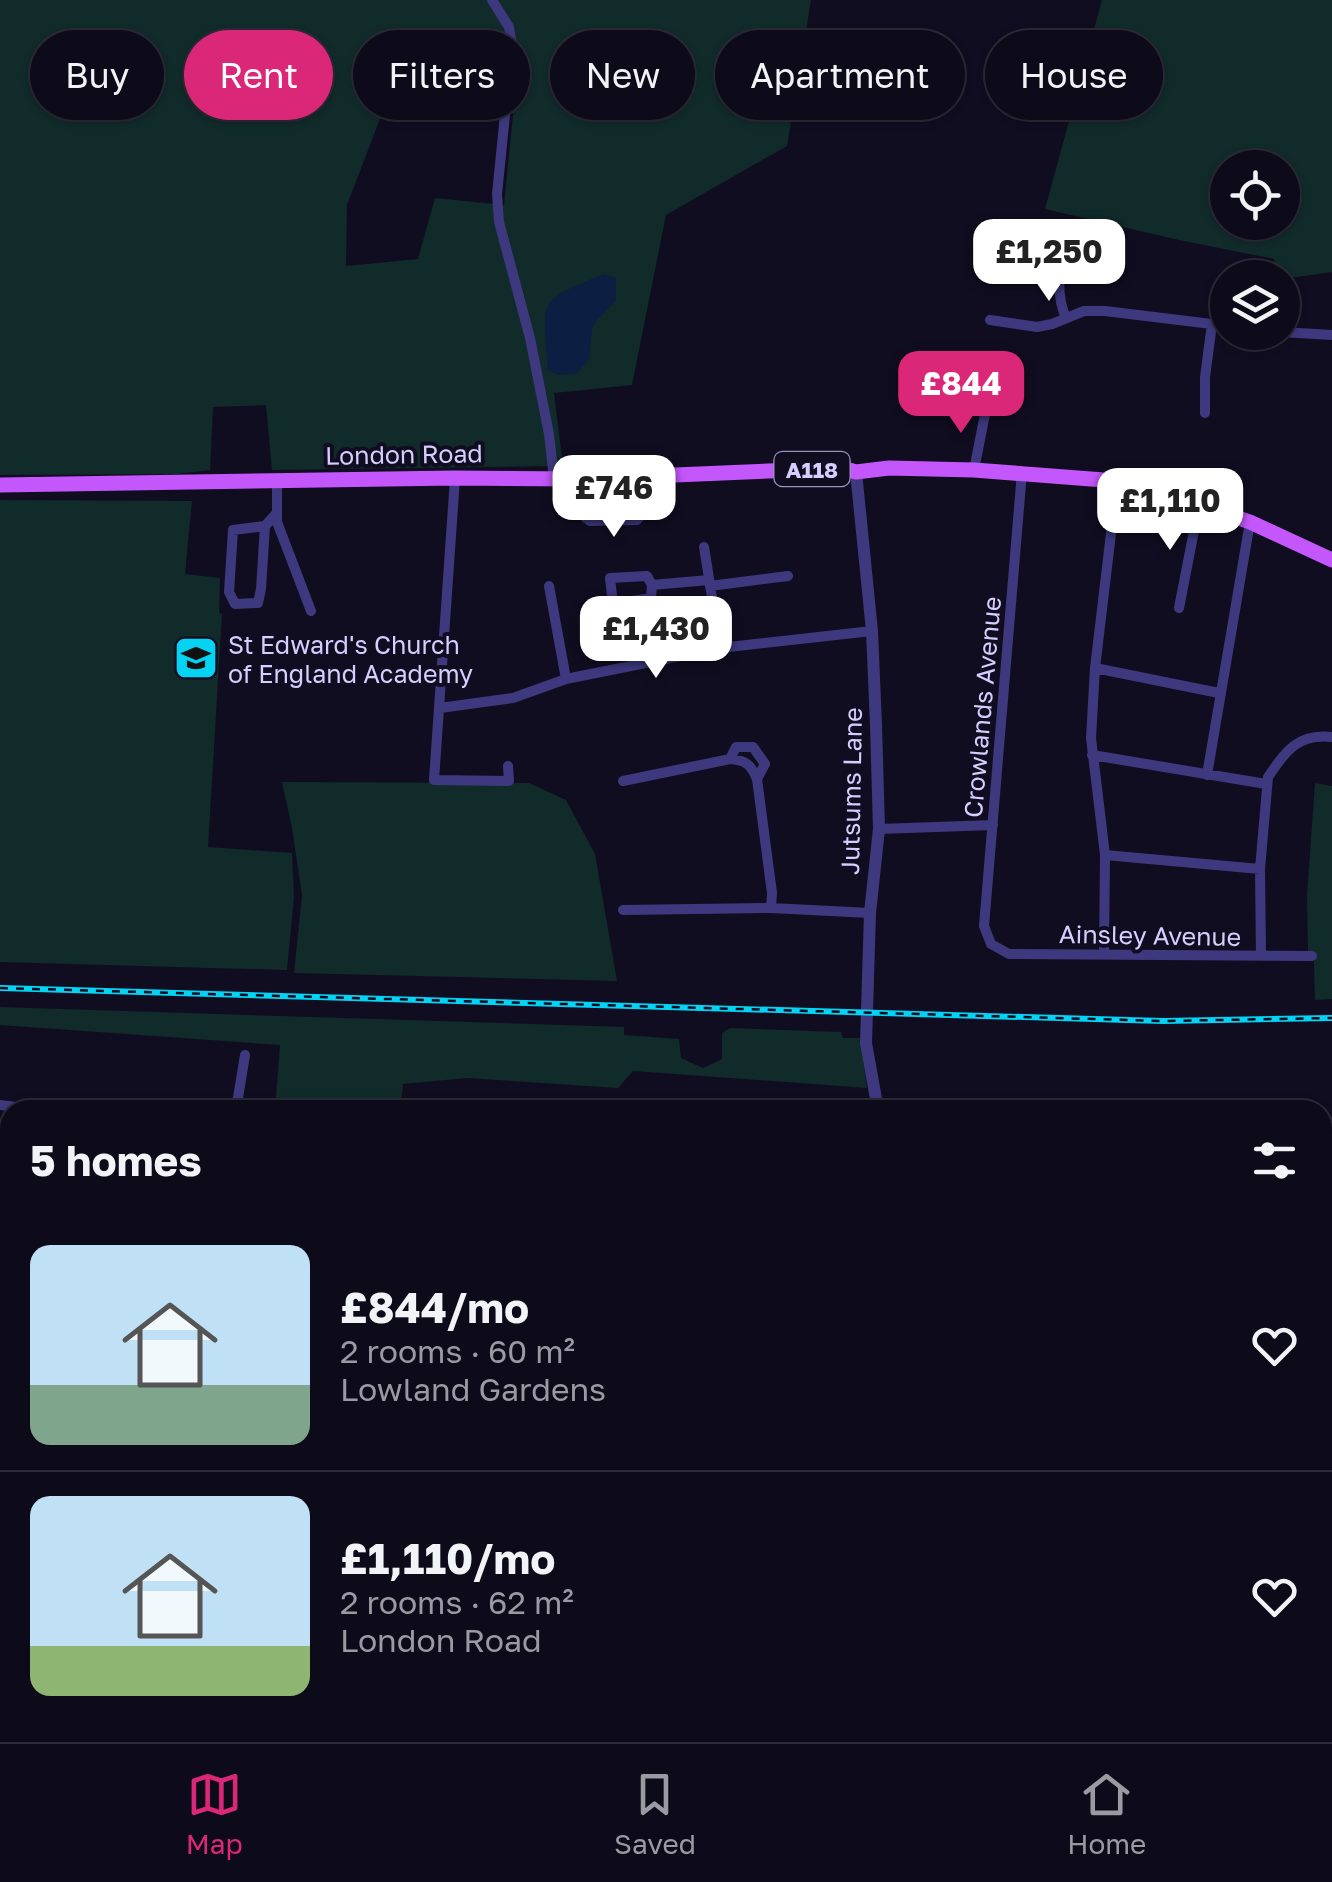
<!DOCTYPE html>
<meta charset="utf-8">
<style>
body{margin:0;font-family:"Golos Text",sans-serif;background:#161322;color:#f1f3f6;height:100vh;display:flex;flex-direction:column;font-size:38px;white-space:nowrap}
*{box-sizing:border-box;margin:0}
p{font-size:32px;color:#9a9aa2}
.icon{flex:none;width:55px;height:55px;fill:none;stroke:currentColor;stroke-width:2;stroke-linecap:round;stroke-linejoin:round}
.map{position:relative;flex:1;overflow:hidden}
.drawer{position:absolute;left:0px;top:1100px;width:1332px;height:642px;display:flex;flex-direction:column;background:#0d0a19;border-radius:30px 30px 0 0;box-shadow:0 2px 8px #0004,0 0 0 2px #2d2b38}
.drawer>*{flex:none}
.hud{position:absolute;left:30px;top:30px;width:1272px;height:90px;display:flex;gap:20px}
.buttons{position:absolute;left:1210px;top:150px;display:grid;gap:20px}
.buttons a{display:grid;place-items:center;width:90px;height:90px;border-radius:50%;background:#0d0a19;box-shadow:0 2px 8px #0004,0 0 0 2px #2d2b38;font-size:50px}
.price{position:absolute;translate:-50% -85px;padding:0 22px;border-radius:20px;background:#fff;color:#222;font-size:32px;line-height:65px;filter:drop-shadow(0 2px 5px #0008)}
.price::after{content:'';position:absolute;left:50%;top:60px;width:30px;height:22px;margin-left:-15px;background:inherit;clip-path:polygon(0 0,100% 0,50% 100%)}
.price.on{background:#db2777;color:#fff}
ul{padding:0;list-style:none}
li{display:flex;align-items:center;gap:30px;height:250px;padding:0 30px}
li+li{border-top:2px solid #2d2b38}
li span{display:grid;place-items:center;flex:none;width:280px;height:200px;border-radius:20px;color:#555}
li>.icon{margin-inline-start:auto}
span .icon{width:120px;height:120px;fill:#fffc;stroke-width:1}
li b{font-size:42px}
h2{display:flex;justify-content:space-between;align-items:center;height:120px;padding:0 30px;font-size:42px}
.tag{padding:0 35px;border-radius:45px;background:#0d0a19;box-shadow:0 2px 8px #0004,0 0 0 2px #2d2b38;font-size:35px;line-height:90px}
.tag.on{background:#db2777;color:#fff}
.tabs{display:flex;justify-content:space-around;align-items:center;height:140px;border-top:2px solid #2d2b38;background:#0d0a19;font-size:28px;color:#9a9aa2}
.tabs a{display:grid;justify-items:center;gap:5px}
.tabs .on{color:#db2777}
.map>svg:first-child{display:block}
</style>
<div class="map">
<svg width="1332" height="1742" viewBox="0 0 1332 1742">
<rect width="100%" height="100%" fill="#110d21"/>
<path fill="#112a2a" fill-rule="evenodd" d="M0 0H811L787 146 666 215 632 385 554 393 563 466 272 470 266 405 213 407 210 470 177 474 0 475ZM411 38 516 53 515 95 504 205 435 198 418 259 346 266 347 205Z
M1102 0H1332V272L1283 279 1277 277 1274 259 1179 240 1045 209ZM1228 168H1282V222H1228Z
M0 500 192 501 185 574 220 578 219 613 222 614 208 847 292 853 294 898 287 970 0 962Z
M282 782 529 783 566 800 595 854 617 981 294 973 302 895 292 828Z
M1315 783 1332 786V999L1315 1000 1314 963 1311 951H1308L1307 896Z
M0 1007 624 1027V1035L679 1039 681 1058 703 1068 722 1059V1033L730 1028 841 1032 843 1038H860L867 1088 633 1071 618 1088 467 1078 403 1084 400 1110H275L280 1045 0 1025Z
M10 1395V1571H0V1396Z
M1323 1499 1332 1500V1742H1006L960 1737 958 1742H900L885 1736 852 1741 848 1733 1322 1732Z
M10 1578V1732H730L736 1742H0V1579Z"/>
<path fill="#0c1e41" d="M604 274 616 278V301L598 319 592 329 589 359 577 373 558 375 548 370C544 298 534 303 604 274Z"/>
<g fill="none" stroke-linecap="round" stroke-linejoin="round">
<path stroke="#3e397f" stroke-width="10" d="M492 0 509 27 512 45 497 194 499 222 530 338 549 434 554 479
M1066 318C1053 290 1062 255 1066 224
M990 320 1037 327 1052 324 1084 311H1105L1228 326
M1282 332 1332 335
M1205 413V377L1212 324
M974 470 986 409
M1022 472 984 926 991 944 1009 954 1312 956
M455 478 434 780 509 781 508 766
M580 479 581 514 590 521 637 520 645 511V477
M277 481V522L311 611
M265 526 233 530 229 592 235 604 258 603 261 589 265 526 276 514
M704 547 720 648
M652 585 647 576 610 578 613 604 651 598 652 585 709 580
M549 586 566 679
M710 586 788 576
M1179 608 1199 505
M1095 668 1219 693
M440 708 513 698 566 679 720 648 872 631
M1092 755 1266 784
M730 759 736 747H753L765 764 757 779
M1207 775 1250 522
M623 781 730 759C746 760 751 765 757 779L772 893 771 908
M879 829 993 825
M1105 855 1260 869
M623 910 771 908 870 913
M1104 953 1105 855 1091 738 1095 668 1117 483
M1261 956 1260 869 1268 777C1286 751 1298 733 1332 737
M0 1105 39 1110
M113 1110C130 1099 154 1107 174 1110
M236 1110 245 1055
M1322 1200H1332
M0 1353 9 1358"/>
<path stroke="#3e397f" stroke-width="12" d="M856 472 872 631 876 725 879 829 870 913 866 1043 878 1110
M0 1154 10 1158
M1322 1369H1332"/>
<path stroke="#c457fc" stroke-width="15" d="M0 485 455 478 580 479 842 468 856 472 889 468 974 470 1104 480 1199 505 1250 522 1332 560"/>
<defs>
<path id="rail" d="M0 988 1163 1021 1332 1018"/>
</defs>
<use href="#rail" stroke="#05d3f3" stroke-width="6"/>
<use href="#rail" stroke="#110d21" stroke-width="2.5" stroke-dasharray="8" stroke-linecap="butt"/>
</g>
<defs>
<symbol id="school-square" viewBox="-11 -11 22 22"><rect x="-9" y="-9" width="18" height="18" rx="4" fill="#05d3f3" stroke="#110d21"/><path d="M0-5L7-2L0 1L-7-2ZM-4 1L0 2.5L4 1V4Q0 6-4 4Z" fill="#111"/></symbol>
</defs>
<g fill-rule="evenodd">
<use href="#school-square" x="171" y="633" width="50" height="50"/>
</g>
<g text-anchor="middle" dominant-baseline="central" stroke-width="8" stroke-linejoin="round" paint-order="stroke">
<rect fill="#110d21" stroke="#9a94bc" stroke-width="2.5" x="774.5" y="452" width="75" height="34" rx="8"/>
<g font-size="22" font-weight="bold" fill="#d5cefe">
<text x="812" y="469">A118</text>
</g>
<g font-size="25" fill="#d5cefe" stroke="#110d21">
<text transform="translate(404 454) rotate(-1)">London Road</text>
<text transform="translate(982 707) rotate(-85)">Crowlands Avenue</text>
<text transform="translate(851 791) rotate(-89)">Jutsums Lane</text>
<text transform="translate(1150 935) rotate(1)">Ainsley Avenue</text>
</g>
<g font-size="25" fill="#d5cefe" stroke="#110d21" text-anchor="start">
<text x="228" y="644">St Edward's Church<tspan x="228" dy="29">of England Academy</tspan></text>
</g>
</g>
</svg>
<div class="buttons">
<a><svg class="icon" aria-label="locate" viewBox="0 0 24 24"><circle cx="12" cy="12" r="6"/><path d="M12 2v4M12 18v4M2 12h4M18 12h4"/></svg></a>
<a><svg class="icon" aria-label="layers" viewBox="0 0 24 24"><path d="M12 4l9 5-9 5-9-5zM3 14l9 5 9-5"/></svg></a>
</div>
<b class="price" style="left:1049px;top:304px">£1,250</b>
<b class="price on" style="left:961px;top:436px">£844</b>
<b class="price" style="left:614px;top:540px">£746</b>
<b class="price" style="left:1170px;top:553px">£1,110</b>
<b class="price" style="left:656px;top:681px">£1,430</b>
<div class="hud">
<a class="tag">Buy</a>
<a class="tag on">Rent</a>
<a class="tag">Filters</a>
<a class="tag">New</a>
<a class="tag">Apartment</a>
<a class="tag">House</a>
</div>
<section class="drawer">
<h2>5 homes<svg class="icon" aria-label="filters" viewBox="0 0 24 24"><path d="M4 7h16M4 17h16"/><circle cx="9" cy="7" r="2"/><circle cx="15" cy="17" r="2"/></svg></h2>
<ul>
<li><span style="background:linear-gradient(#bfe0f5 70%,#7fa58c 0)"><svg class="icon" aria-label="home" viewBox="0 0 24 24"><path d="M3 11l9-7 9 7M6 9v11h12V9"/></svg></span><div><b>£844/mo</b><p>2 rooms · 60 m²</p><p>Lowland Gardens</p></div><svg class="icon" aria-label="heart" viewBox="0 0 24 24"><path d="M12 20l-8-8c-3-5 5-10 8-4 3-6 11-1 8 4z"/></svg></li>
<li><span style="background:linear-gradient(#bfe0f5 75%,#8fb573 0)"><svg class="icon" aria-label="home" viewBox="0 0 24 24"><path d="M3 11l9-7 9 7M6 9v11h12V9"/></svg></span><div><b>£1,110/mo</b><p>2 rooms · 62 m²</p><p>London Road</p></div><svg class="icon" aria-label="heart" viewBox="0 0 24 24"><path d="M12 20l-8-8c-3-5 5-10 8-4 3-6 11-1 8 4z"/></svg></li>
</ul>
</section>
</div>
<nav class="tabs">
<a class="on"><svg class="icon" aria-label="map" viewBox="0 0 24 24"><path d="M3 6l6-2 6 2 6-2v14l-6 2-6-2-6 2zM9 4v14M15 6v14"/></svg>Map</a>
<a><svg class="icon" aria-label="saved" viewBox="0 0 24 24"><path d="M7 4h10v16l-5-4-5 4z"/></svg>Saved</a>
<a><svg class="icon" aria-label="home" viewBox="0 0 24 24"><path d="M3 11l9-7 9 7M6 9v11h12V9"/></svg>Home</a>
</nav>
